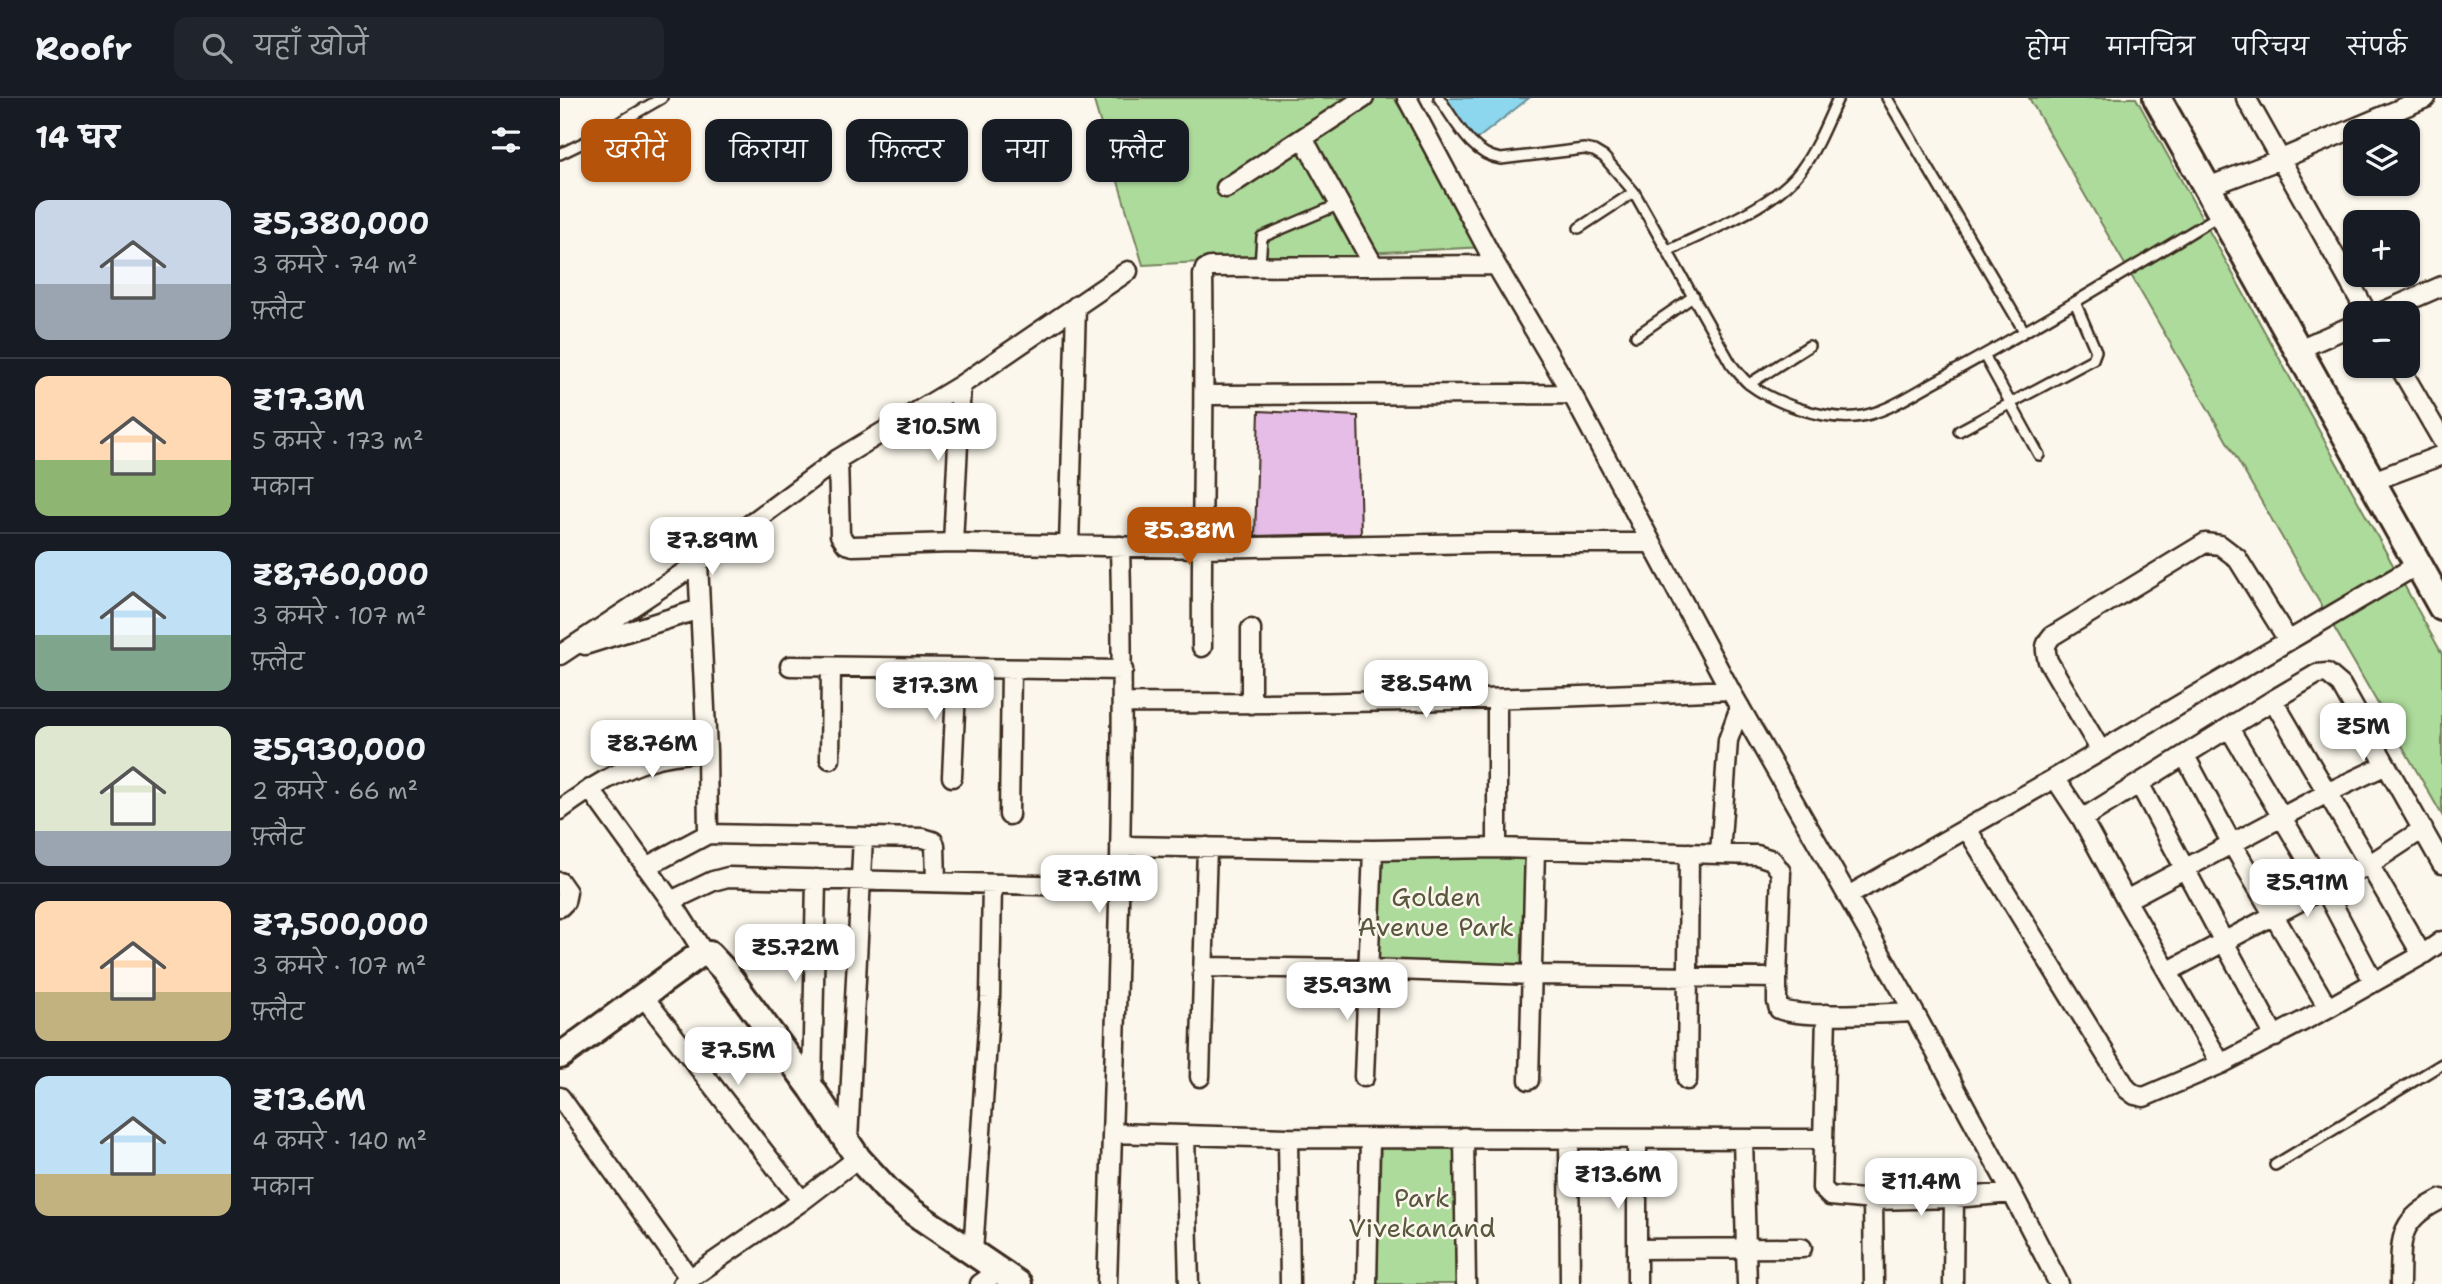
<!DOCTYPE html>
<html lang="hi">
<meta charset="utf-8">
<style>
body{margin:0;font-family:"Shantell Sans","Playpen Sans Deva",sans-serif;background:#20242c;color:#f1f3f6;height:100vh;display:flex;flex-direction:column;font-size:26px;white-space:nowrap}
*{box-sizing:border-box;margin:0}
p{font-size:23px;color:#9ea1a6}
.icon{flex:none;width:38px;height:38px;fill:none;stroke:currentColor;stroke-width:2;stroke-linecap:round;stroke-linejoin:round}
.map{position:relative;flex:1;overflow:hidden}
.drawer{display:flex;flex-direction:column;background:#171b24;width:560px}
.drawer>*{flex:none}
.guide{position:absolute;left:21px;top:21px;width:665px;height:63px;display:flex;gap:14px}
.controls{position:absolute;left:1783px;top:21px;display:grid;gap:14px}
.controls a{display:grid;place-items:center;width:77px;height:77px;border-radius:14px;background:#171b24;box-shadow:0 2px 5px #0004;font-size:35px}
.price{position:absolute;translate:-50% -60px;padding:0 16px;border-radius:14px;background:#fff;color:#222;font-size:23px;line-height:46px;filter:drop-shadow(0 2px 4px #0008)}
.price::after{content:'';position:absolute;left:50%;top:42px;width:21px;height:16px;margin-left:-10px;background:inherit;clip-path:polygon(0 0,100% 0,50% 100%)}
.price.current{background:#b45309;color:#fff}
ul{padding:0;list-style:none}
li{display:flex;align-items:center;gap:21px;height:175px;padding:0 35px}
li+li{border-top:2px solid #363941}
li span{display:grid;place-items:center;flex:none;width:196px;height:140px;border-radius:14px;color:#555}
li>.icon{margin-inline-start:auto}
span .icon{width:84px;height:84px;fill:#fffc;stroke-width:1}
li b{font-size:30px}
h2{display:flex;justify-content:space-between;align-items:center;height:84px;padding:0 35px;font-size:30px}
.tag{padding:0 24px;border-radius:14px;background:#171b24;box-shadow:0 2px 5px #0004;font-size:24px;line-height:63px}
.tag.current{background:#b45309;color:#fff}
header{display:flex;align-items:center;gap:42px;box-sizing:border-box;height:98px;padding:0 35px;background:#171b24;border-bottom:2px solid #363941}
header strong{font-size:33px}
nav{display:flex;gap:38px;margin-inline-start:auto;font-size:24px}
.search{width:490px;height:63px;background:#20242c;display:flex;align-items:center;gap:18px;box-sizing:border-box;padding:0 24px;border-radius:14px;color:#9ea1a6;font-size:26px}
main{display:flex;flex:1;min-height:0}
.map>svg:first-child{display:block}
</style>
<header>
<strong>Roofr</strong>
<div class="search"><svg class="icon" aria-label="search" viewBox="0 0 24 24"><circle cx="10" cy="10" r="6"/><path d="M15 15l6 6"/></svg>यहाँ खोजें</div>
<nav><a>होम</a><a>मानचित्र</a><a>परिचय</a><a>संपर्क</a></nav>
</header>
<main>
<section class="drawer">
<h2>14 घर<svg class="icon" aria-label="filters" viewBox="0 0 24 24"><path d="M4 7h16M4 17h16"/><circle cx="9" cy="7" r="2"/><circle cx="15" cy="17" r="2"/></svg></h2>
<ul>
<li><span style="background:linear-gradient(#c9d6e8 60%,#9aa5b1 0)"><svg class="icon" aria-label="home" viewBox="0 0 24 24"><path d="M3 11l9-7 9 7M6 9v11h12V9"/></svg></span><div><b>₹5,380,000</b><p>3 कमरे · 74 m²</p><p>फ़्लैट</p></div></li>
<li><span style="background:linear-gradient(#ffd9b3 60%,#8fb573 0)"><svg class="icon" aria-label="home" viewBox="0 0 24 24"><path d="M3 11l9-7 9 7M6 9v11h12V9"/></svg></span><div><b>₹17.3M</b><p>5 कमरे · 173 m²</p><p>मकान</p></div></li>
<li><span style="background:linear-gradient(#bfe0f5 60%,#7fa58c 0)"><svg class="icon" aria-label="home" viewBox="0 0 24 24"><path d="M3 11l9-7 9 7M6 9v11h12V9"/></svg></span><div><b>₹8,760,000</b><p>3 कमरे · 107 m²</p><p>फ़्लैट</p></div></li>
<li><span style="background:linear-gradient(#dfe7d0 75%,#9aa5b1 0)"><svg class="icon" aria-label="home" viewBox="0 0 24 24"><path d="M3 11l9-7 9 7M6 9v11h12V9"/></svg></span><div><b>₹5,930,000</b><p>2 कमरे · 66 m²</p><p>फ़्लैट</p></div></li>
<li><span style="background:linear-gradient(#ffd9b3 65%,#c2b280 0)"><svg class="icon" aria-label="home" viewBox="0 0 24 24"><path d="M3 11l9-7 9 7M6 9v11h12V9"/></svg></span><div><b>₹7,500,000</b><p>3 कमरे · 107 m²</p><p>फ़्लैट</p></div></li>
<li><span style="background:linear-gradient(#bfe0f5 70%,#c2b280 0)"><svg class="icon" aria-label="home" viewBox="0 0 24 24"><path d="M3 11l9-7 9 7M6 9v11h12V9"/></svg></span><div><b>₹13.6M</b><p>4 कमरे · 140 m²</p><p>मकान</p></div></li>
</ul>
</section>
<div class="map">
<svg width="1882" height="1186" viewBox="0 0 1882 1186">
<rect width="100%" height="100%" fill="#fbf7ec"/>
<filter id="ink" filterUnits="userSpaceOnUse"><feTurbulence type="fractalNoise" baseFrequency=".0143" numOctaves="2"/><feDisplacementMap in="SourceGraphic" scale="14" xChannelSelector="R" yChannelSelector="G"/><feConvolveMatrix kernelMatrix="1 2 1 2 8 2 1 2 1" color-interpolation-filters="sRGB"/></filter>
<g filter="url(#ink)">
<path fill="#addb9b" stroke="#74825c" stroke-width="2" d="M533 0H834L926 149 805 155 808 162 700 161 583 167Z
M1469 0H1576L1882 556V717Z
M814 753 974 755 972 874 816 870Z
M821 1041H903L905 1186H817Z"/>
<path fill="#8dd7ee" stroke="#6c929b" stroke-width="2" d="M877 0H969L912 45Z"/>
<path fill="#e5bde6" stroke="#3b2a1e" stroke-width="2" d="M699 313 798 318 801 436 695 438Z"/>
<g fill="none" stroke-linecap="round" stroke-linejoin="round">
<defs>
<path id="lane" d="M879 0C895 22 911 57 941 61L1024 51 1034 53 1044 59 1074 94 1171 266C1177 273 1182 280 1189 286 1214 305 1263 322 1295 319 1326 316 1355 294 1382 280 1476 229 1567 173 1658 118
M1327 0 1464 233
M0 56 29 42 102 0
M1019 130 1074 94
M1108 153C1149 132 1214 109 1241 72 1257 50 1267 24 1278 0
M700 167 702 139 780 106
M1076 238 1134 198
M1424 257 1479 357
M1189 286 1249 248
M1399 333 1533 261 1536 253 1515 204
M1715 1067 1882 966"/>
<path id="street" d="M847 0 936 167 1012 296 1170 592 1354 914 1452 1095 1499 1186
M1686 0 1807 215
M743 40 814 168
M1648 89 1721 61 1866 0
M666 90 804 0
M1820 215 1882 188
M1739 251 1796 226
M1839 268 1882 342
M645 297 1012 296
M278 361 280 437 286 446 293 448 393 445 641 450 927 445H1090
M1813 383 1882 357
M393 445 401 287
M509 448 516 208
M138 465 147 653 148 736
M691 531V606
M25 547 140 511
M642 549C641 425 645 301 643 177L645 171 650 169 936 167
M0 557 138 465 278 361 401 287 568 173
M230 568 563 572
M937 601V750
M1713 602 1757 576 1767 575 1781 587 1882 766
M562 605C765 607 967 601 1170 592
M1669 630 1764 790 1813 883
M1541 653 1488 563C1485 552 1484 547 1492 538L1645 445 1660 447 1677 460 1728 542
M1625 658 1672 746 1768 910
M270 661 271 569
M392 679 397 570
M1495 680 1522 721 1566 802 1661 966 1768 910 1862 857 1882 843
M1580 687 1715 939
M30 691 111 803 144 855
M0 712C30 690 61 670 98 660 114 656 131 655 147 653
M449 717 451 571
M1522 721 1713 602 1862 857
M1407 731 1567 991 1575 997 1584 999 1661 966
M560 748 813 752 937 750 1197 757 1212 762 1221 774 1217 880V904L1219 911C1241 921 1325 915 1354 914
M1160 756 1168 642 1180 609
M86 769 148 736 363 740 373 743 375 747 376 784
M0 784 7 794 5 804 0 809
M1288 798 1495 680 1859 466
M1566 802 1769 694 1826 667
M111 803 153 783 168 779 559 789
M643 869 807 871 973 877 1217 880
M1609 873 1810 766 1863 731
M83 898 242 1103
M1266 916 1262 1090 1270 1098 1313 1102
M640 979 647 749
M804 979 813 752
M969 982 975 752
M1127 982 1129 755
M252 991 256 781
M0 999 130 1181
M552 1035 728 1040 1263 1041
M625 1038 629 1186
M904 1039 906 1186
M728 1040 730 1186
M1009 1040 1010 1186
M1183 1041 1187 1186
M288 1043 303 739
M1077 1151 1242 1150
M413 1154 430 900 432 786
M122 1186 242 1103 298 1060
M420 1186 439 1173
M547 1186C555 940 566 694 560 448
M807 1186 810 1040
M1077 1186V1041
M1314 1186 1313 1102 1394 1100 1452 1095
M1393 1186 1394 1100
M1840 1186C1841 1141 1837 1122 1882 1101"/>
<path id="secondary" d="M0 958 139 857 149 856 165 873 252 991 298 1060 330 1095 353 1114 459 1186"/>
<path id="primary" d="M1597 0 1882 509"/>
</defs>
<use href="#lane" stroke="#3b2a1e" stroke-width="14"/>
<use href="#street" stroke="#3b2a1e" stroke-width="23"/>
<use href="#secondary" stroke="#3b2a1e" stroke-width="30"/>
<use href="#primary" stroke="#3b2a1e" stroke-width="32"/>
<use href="#lane" stroke="#fbf7ec" stroke-width="9"/>
<use href="#street" stroke="#fbf7ec" stroke-width="18"/>
<use href="#secondary" stroke="#fbf7ec" stroke-width="24"/>
<use href="#primary" stroke="#fbf7ec" stroke-width="26"/>
</g>
</g>
<g text-anchor="middle" dominant-baseline="central" stroke-width="5" stroke-linejoin="round" paint-order="stroke">
<g font-size="26" fill="#58563d" stroke="#fbf7ec">
<text x="876" y="798">Golden<tspan x="876" dy="30">Avenue Park</tspan></text>
<text x="862" y="1099">Park<tspan x="862" dy="30">Vivekanand</tspan></text>
</g>
</g>
</svg>
<div class="controls">
<a><svg class="icon" aria-label="layers" viewBox="0 0 24 24"><path d="M12 4l9 5-9 5-9-5zM3 14l9 5 9-5"/></svg></a>
<a>+</a>
<a>−</a>
</div>
<b class="price" style="left:378px;top:365px">₹10.5M</b>
<b class="price current" style="left:629px;top:469px">₹5.38M</b>
<b class="price" style="left:152px;top:479px">₹7.89M</b>
<b class="price" style="left:866px;top:622px">₹8.54M</b>
<b class="price" style="left:375px;top:624px">₹17.3M</b>
<b class="price" style="left:1803px;top:665px">₹5M</b>
<b class="price" style="left:92px;top:682px">₹8.76M</b>
<b class="price" style="left:539px;top:817px">₹7.61M</b>
<b class="price" style="left:1747px;top:821px">₹5.91M</b>
<b class="price" style="left:235px;top:886px">₹5.72M</b>
<b class="price" style="left:787px;top:924px">₹5.93M</b>
<b class="price" style="left:178px;top:989px">₹7.5M</b>
<b class="price" style="left:1058px;top:1113px">₹13.6M</b>
<b class="price" style="left:1361px;top:1120px">₹11.4M</b>
<div class="guide">
<a class="tag current">खरीदें</a>
<a class="tag">किराया</a>
<a class="tag">फ़िल्टर</a>
<a class="tag">नया</a>
<a class="tag">फ़्लैट</a>
</div>
</div>
</main>
